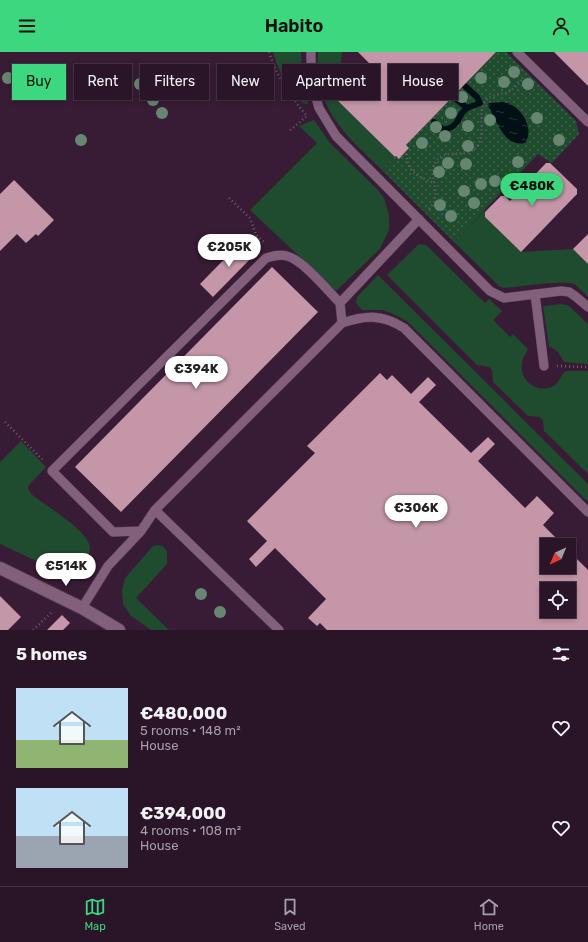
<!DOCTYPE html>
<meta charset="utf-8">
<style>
body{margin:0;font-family:Rubik,sans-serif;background:#321d2f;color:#f1f3f6;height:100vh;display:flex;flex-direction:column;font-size:15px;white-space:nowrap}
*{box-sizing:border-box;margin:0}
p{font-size:13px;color:#a59ea7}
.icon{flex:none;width:22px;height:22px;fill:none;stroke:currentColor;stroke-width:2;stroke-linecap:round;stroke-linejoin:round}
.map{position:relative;height:578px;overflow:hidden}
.panel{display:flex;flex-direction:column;background:#2a1427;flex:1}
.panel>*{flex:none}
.hud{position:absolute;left:12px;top:12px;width:564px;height:36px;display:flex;gap:8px}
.needle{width:26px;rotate:224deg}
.controls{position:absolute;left:540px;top:486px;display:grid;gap:8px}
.controls a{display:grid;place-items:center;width:36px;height:36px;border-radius:0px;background:#2a1427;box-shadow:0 2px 6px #0003,0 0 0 1px #463344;font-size:20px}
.price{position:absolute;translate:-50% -34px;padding:0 9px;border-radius:14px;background:#fff;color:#222;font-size:13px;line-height:26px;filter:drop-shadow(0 1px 2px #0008)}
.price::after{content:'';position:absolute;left:50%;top:24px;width:12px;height:9px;margin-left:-6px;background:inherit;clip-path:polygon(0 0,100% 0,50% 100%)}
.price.on{background:#3cd77e;color:#111}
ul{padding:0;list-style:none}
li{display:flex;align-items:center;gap:12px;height:100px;padding:0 16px}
li span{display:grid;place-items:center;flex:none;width:112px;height:80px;border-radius:0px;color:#555}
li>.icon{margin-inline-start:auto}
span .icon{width:48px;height:48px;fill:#fffc;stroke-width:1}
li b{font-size:17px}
h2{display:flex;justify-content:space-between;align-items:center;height:48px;padding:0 16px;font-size:17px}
.chip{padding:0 14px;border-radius:0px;background:#2a1427;box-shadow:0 2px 6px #0003,0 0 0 1px #463344;font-size:14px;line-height:36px}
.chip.on{background:#3cd77e;color:#111}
header{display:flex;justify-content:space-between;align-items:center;height:52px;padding:0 16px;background:#3cd77e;color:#111;font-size:18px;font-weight:600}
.menu{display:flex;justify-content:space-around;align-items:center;height:56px;border-top:1px solid #463344;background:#2a1427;font-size:11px;color:#a59ea7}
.menu a{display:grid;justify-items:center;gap:2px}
.menu .on{color:#3cd77e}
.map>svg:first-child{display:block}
</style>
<header><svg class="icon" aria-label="menu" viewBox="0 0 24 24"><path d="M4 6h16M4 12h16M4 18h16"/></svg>Habito<svg class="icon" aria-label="person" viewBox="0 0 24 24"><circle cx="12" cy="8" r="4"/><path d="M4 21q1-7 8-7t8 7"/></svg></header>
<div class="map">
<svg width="588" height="578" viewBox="0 0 588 578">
<defs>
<pattern id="park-dots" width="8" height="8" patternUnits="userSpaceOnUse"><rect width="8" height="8" fill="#1f4c2f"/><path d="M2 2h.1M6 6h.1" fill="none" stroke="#40664e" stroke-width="1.8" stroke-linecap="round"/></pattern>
<pattern id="water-ripples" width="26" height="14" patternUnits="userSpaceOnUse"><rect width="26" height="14" fill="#001015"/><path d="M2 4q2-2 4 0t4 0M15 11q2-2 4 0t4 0" fill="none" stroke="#263238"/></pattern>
</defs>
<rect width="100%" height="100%" fill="#381b34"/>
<path fill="#1f4c2f" d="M273 0H301L302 26 308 52C291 51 277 14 273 0Z
M318 0H342L337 48 395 105 382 118C345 82 314 57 318 0Z
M314 68 330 91 377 137 384 146 389 163V178L380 197 336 239 250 158 317 91 299 74Z
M484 159 485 160V165L521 200 573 197 588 212V245C584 241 579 235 574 232 564 228 517 235 504 236L499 234 454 190Z
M419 192 426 193 485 251 489 247 502 259 493 268 510 285 513 282 528 297C526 302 522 306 522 311 519 328 536 341 552 335 560 331 560 323 566 319H588V422L544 379 543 368 539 365 528 364 493 330 492 318 489 315 477 313 387 223Z
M378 223 588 432V450L408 270 394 262 382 258H362L356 251 357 245Z
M562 252 569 254 588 272V312L564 310 558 300 549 294 543 254Z
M21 389 46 415 29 433 28 436 31 442C45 453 84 476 89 492 91 498 89 502 87 507 81 516 70 518 60 520L0 492V410Z
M159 493 164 495 167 500V512L136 546 169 578H151L130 563 123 552 122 538 125 526 153 494Z"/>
<path fill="url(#park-dots)" d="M496 0H506L576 69 579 82 552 111 538 102 454 190 382 118 396 104 399 107 409 97 406 93Z"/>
<path fill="url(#water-ripples)" d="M503 50C506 51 509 51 512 53 524 60 534 78 525 91 504 96 497 68 488 54L489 51Z"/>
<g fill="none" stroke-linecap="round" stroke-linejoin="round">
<path stroke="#001015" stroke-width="6" d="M456 47 467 56
M434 70 444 78 452 75 457 70 462 61 467 56 480 51 477 45 465 34"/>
</g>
<path fill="#c496a8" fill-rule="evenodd" d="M358 0H496L406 93 409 96 399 107 396 104 395 105 337 48 371 13Z
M554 0H588V34Z
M546 111H550L577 137V142L521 200 485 165V160L501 144H505L510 149Z
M14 128 54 168 38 184 36 182 26 191 17 182 0 199V142Z
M588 182V212L573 197Z
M245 186 258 199 213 245 200 232Z
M272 215 318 260 121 460 75 415Z
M380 321 387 328 392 323 411 342 428 325 436 333 419 350 471 401 488 385 495 392 478 409 525 456 537 444 554 461 543 473 563 493H547V515H569V499L588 518V578H327L320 571 317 574 308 566 326 547 275 496 256 515 249 507 267 489 247 469 315 401 307 394ZM547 537H569V559H547Z
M0 544 21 565 8 578H0Z
M62 563 70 571 63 578H47Z"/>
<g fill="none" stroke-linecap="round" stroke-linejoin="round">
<defs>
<path id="lane" d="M311 0V28L319 56 336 84 490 239 504 246 561 239 569 240 575 244 588 255
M517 0 588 70
M535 242 544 314
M340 251 419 167
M342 271C365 263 382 262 404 276L588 460
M155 458 279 578
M82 556 108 514 141 479 155 458 342 271 340 251C328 239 303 208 287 204 280 202 273 204 266 206L52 419 113 480 141 479"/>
<path id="street" d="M0 516 82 556 119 578"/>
</defs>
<use href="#lane" stroke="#52394f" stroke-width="10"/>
<use href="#street" stroke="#52394f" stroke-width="14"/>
<path stroke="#73596f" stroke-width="2.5" stroke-dasharray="1 3" stroke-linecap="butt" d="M269 0C277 25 290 44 307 64L288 80
M251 41 274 15
M407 102C406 120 419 125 434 131
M229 146 250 166 256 183 265 191
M429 157C444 140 427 125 435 111 443 97 460 105 471 99 489 90 477 65 484 51 489 42 500 43 508 40 514 37 519 31 524 26
M557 314 588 315
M5 370 43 408
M33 578 53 559"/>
<use href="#lane" stroke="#825f7b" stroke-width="9"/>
<use href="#street" stroke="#825f7b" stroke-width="12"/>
</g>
<g fill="#668672">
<circle cx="126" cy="20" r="6"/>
<circle cx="514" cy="20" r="6"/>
<circle cx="183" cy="25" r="6"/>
<circle cx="8" cy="26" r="6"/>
<circle cx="481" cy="26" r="6"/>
<circle cx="504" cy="30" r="6"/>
<circle cx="140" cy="32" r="6"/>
<circle cx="528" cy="32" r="6"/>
<circle cx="22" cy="39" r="6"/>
<circle cx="43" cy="40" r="6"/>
<circle cx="462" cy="45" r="6"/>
<circle cx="153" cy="48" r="6"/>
<circle cx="162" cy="61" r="6"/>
<circle cx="451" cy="61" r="6"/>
<circle cx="537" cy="66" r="6"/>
<circle cx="490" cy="68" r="6"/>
<circle cx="468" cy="74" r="6"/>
<circle cx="436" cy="75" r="6"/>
<circle cx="445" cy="84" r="6"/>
<circle cx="81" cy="88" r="6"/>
<circle cx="559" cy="88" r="6"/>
<circle cx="422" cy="91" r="6"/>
<circle cx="468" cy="94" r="6"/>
<circle cx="518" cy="110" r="6"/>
<circle cx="448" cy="111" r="6"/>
<circle cx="466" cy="112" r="6"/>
<circle cx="439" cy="120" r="6"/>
<circle cx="495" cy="129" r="6"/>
<circle cx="514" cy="129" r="6"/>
<circle cx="481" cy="132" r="6"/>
<circle cx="464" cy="139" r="6"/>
<circle cx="474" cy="151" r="6"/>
<circle cx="440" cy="153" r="6"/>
<circle cx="451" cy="164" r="6"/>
<circle cx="201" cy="542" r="6"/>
<circle cx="220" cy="560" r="6"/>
</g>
</svg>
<div class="controls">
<a><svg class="needle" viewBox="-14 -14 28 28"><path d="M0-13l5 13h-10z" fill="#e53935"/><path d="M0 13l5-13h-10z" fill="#a59ea7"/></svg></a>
<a><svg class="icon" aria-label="locate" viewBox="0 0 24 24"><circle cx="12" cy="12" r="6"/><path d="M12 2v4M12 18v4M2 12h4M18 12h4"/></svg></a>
</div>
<b class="price on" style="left:532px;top:155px">€480K</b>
<b class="price" style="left:229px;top:216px">€205K</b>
<b class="price" style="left:196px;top:338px">€394K</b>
<b class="price" style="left:416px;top:477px">€306K</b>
<b class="price" style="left:66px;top:535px">€514K</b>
<div class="hud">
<a class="chip on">Buy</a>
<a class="chip">Rent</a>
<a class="chip">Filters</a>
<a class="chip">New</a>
<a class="chip">Apartment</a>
<a class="chip">House</a>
</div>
</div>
<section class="panel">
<h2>5 homes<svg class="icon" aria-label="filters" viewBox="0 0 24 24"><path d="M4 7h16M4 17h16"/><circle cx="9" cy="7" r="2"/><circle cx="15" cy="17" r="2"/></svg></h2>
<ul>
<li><span style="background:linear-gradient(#bfe0f5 65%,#8fb573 0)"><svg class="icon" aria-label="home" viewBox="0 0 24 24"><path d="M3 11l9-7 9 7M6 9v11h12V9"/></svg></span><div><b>€480,000</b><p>5 rooms · 148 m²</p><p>House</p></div><svg class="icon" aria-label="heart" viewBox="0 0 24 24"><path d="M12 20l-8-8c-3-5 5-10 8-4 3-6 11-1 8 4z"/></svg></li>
<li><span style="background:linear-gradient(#bfe0f5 60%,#9aa5b1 0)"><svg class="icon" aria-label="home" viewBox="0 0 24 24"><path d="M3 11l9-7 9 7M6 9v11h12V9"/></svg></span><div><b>€394,000</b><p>4 rooms · 108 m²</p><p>House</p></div><svg class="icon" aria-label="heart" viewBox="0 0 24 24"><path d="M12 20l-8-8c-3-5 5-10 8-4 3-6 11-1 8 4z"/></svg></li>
</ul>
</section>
<nav class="menu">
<a class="on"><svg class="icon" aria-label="map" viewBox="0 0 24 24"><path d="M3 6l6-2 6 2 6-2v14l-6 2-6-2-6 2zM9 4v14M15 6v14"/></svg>Map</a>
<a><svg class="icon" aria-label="saved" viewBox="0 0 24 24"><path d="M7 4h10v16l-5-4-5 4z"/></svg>Saved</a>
<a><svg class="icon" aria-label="home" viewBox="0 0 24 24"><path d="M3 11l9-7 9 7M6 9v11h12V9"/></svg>Home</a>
</nav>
